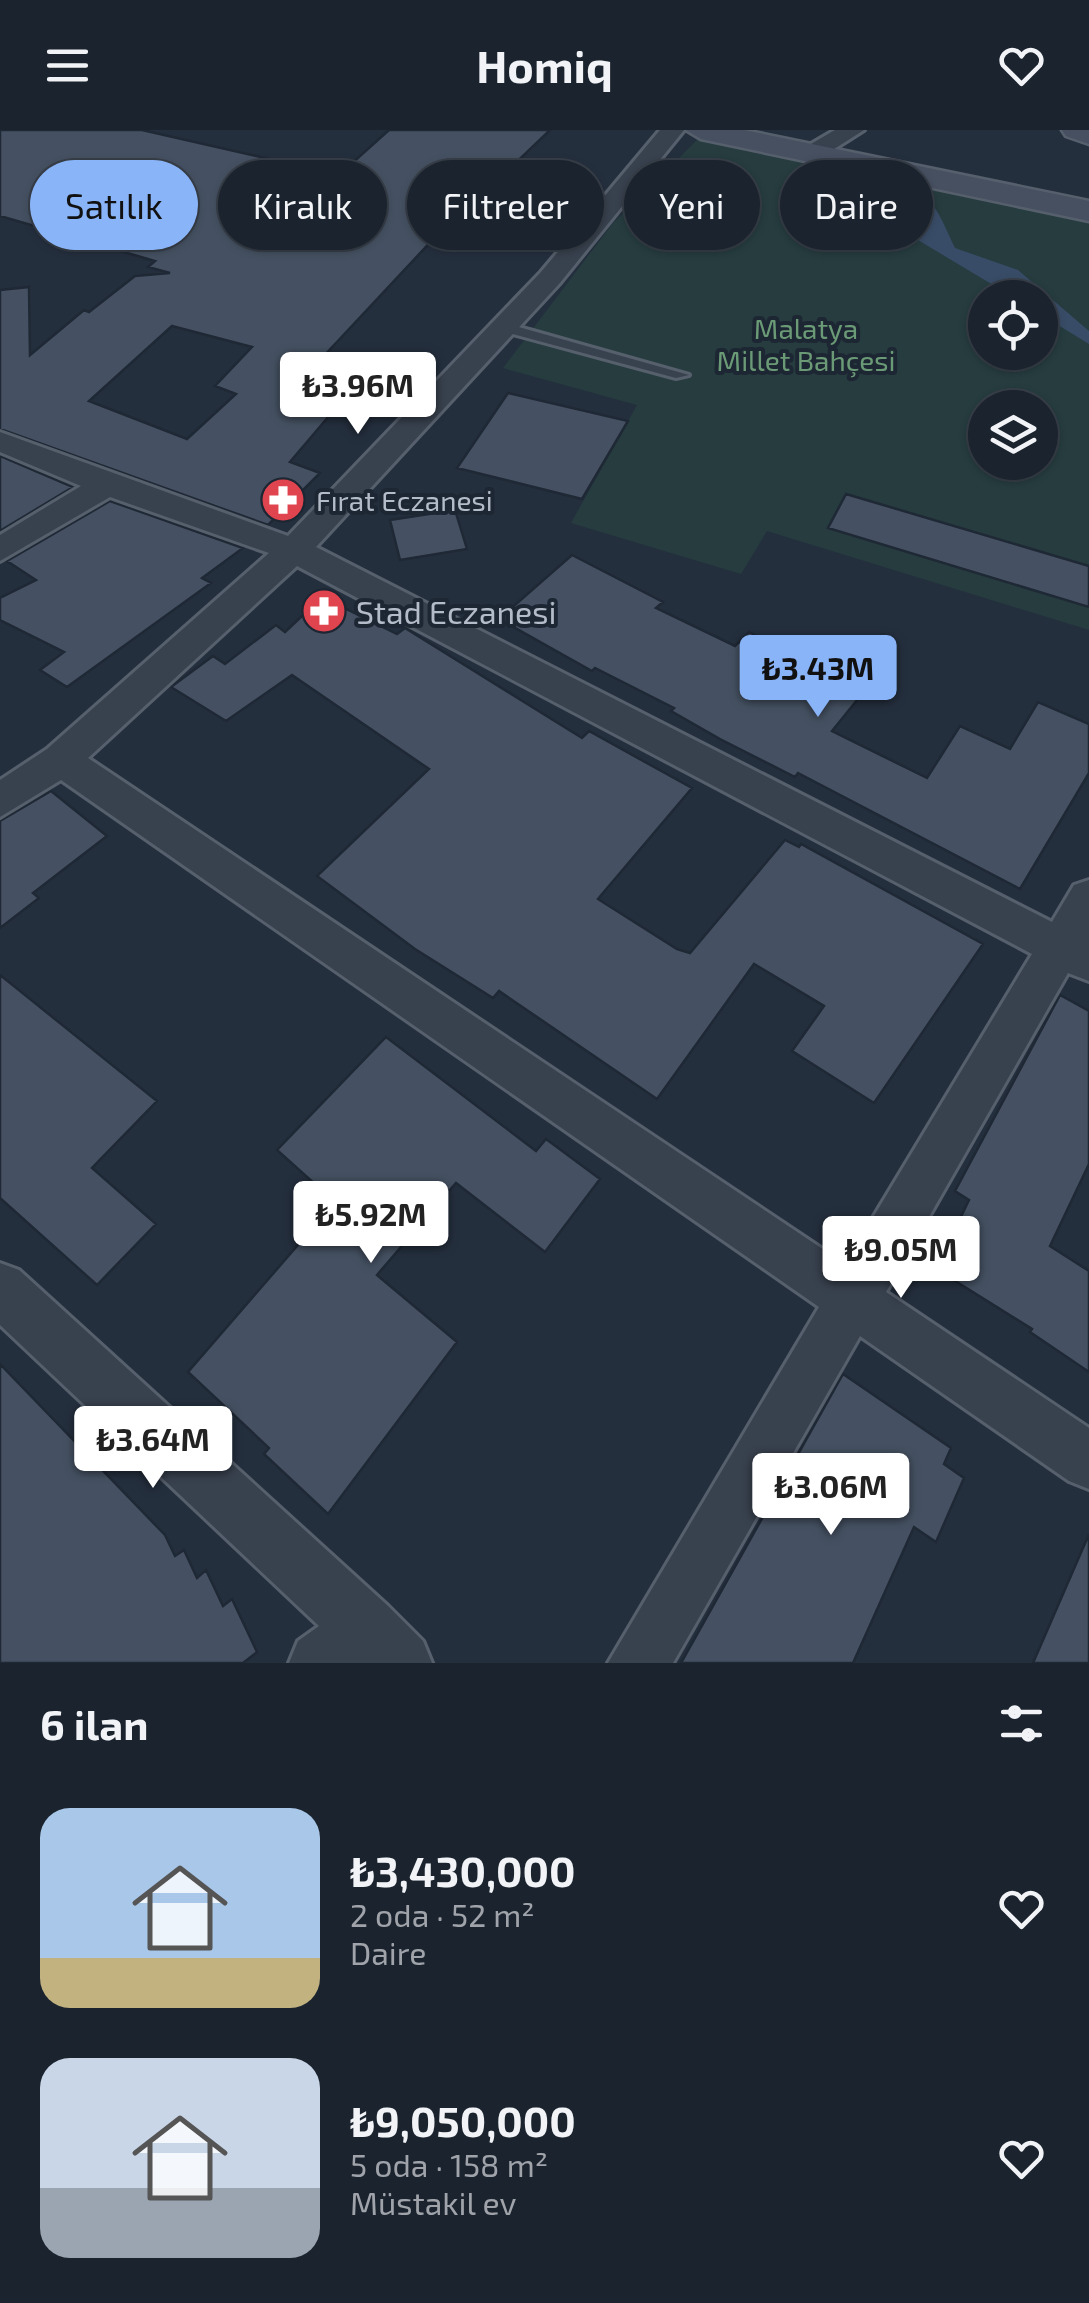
<!DOCTYPE html>
<html lang="tr">
<meta charset="utf-8">
<style>
body{margin:0;font-family:"Exo 2",sans-serif;background:#242b36;color:#f1f3f6;height:100vh;display:flex;flex-direction:column;font-size:38px;white-space:nowrap}
*{box-sizing:border-box;margin:0}
p{font-size:32px;color:#a0a4aa}
.icon{flex:none;width:55px;height:55px;fill:none;stroke:currentColor;stroke-width:2;stroke-linecap:round;stroke-linejoin:round}
.map{position:relative;height:1533px;overflow:hidden}
.panel{display:flex;flex-direction:column;background:#1b232e;flex:1}
.panel>*{flex:none}
.guide{position:absolute;left:30px;top:30px;width:1030px;height:90px;display:flex;gap:20px}
.buttons{position:absolute;left:968px;top:150px;display:grid;gap:20px}
.buttons a{display:grid;place-items:center;width:90px;height:90px;border-radius:50%;background:#1b232e;box-shadow:0 2px 8px #0004,0 0 0 2px #39404a;font-size:50px}
.price{position:absolute;translate:-50% -85px;padding:0 22px;border-radius:10px;background:#fff;color:#222;font-size:32px;line-height:65px;filter:drop-shadow(0 2px 5px #0008)}
.price::after{content:'';position:absolute;left:50%;top:60px;width:30px;height:22px;margin-left:-15px;background:inherit;clip-path:polygon(0 0,100% 0,50% 100%)}
.price.on{background:#8ab4f8;color:#111}
ul{padding:0;list-style:none}
li{display:flex;align-items:center;gap:30px;height:250px;padding:0 40px}
li span{display:grid;place-items:center;flex:none;width:280px;height:200px;border-radius:30px;color:#555}
li>.icon{margin-inline-start:auto}
span .icon{width:120px;height:120px;fill:#fffc;stroke-width:1}
li b{font-size:42px}
h2{display:flex;justify-content:space-between;align-items:center;height:120px;padding:0 40px;font-size:42px}
.chip{padding:0 35px;border-radius:45px;background:#1b232e;box-shadow:0 2px 8px #0004,0 0 0 2px #39404a;font-size:35px;line-height:90px}
.chip.on{background:#8ab4f8;color:#111}
header{display:flex;justify-content:space-between;align-items:center;height:130px;padding:0 40px;background:#1b232e;font-size:45px;font-weight:700}
.map>svg:first-child{display:block}
</style>
<header><svg class="icon" aria-label="menu" viewBox="0 0 24 24"><path d="M4 6h16M4 12h16M4 18h16"/></svg>Homiq<svg class="icon" aria-label="heart" viewBox="0 0 24 24"><path d="M12 20l-8-8c-3-5 5-10 8-4 3-6 11-1 8 4z"/></svg></header>
<div class="map">
<svg width="1089" height="1533" viewBox="0 0 1089 1533">
<rect width="100%" height="100%" fill="#242f3e"/>
<path fill="#263c3f" fill-rule="evenodd" d="M699 8 1089 88V500L767 401 741 444 571 393 637 275 503 238 613 93ZM985 168H1040V222H985ZM985 278H1040V332H985Z"/>
<path fill="#394c67" d="M873 51C932 64 930 63 955 118L1018 140 1089 201V214L1040 184V168L1013 167 903 101 872 62Z"/>
<path fill="#455162" stroke="#1f2835" stroke-width="2.5" fill-rule="evenodd" d="M0 0H142L339 45 389 0H550L499 49 522 55 478 95 452 89 322 228 369 239 290 332 320 343 268 395 0 299V160L29 157 30 225 84 180 89 182 135 146 170 143 148 137 155 131 0 86ZM172 196 252 217 215 256 236 264 187 309 89 271Z
M508 263 628 291 582 369 457 338Z
M0 326 73 357 0 401Z
M846 364 1089 436V477L828 398Z
M110 371 243 418 202 448 211 453 67 557 40 540 64 522 0 490V468L36 450 7 431Z
M455 380 467 419 400 430 390 390Z
M572 425 663 472 656 478 735 516 749 502 812 536 836 508 887 533 832 601 927 648 960 596 1010 619 1038 572 1089 594V643L1020 759 798 643 795 647 720 609 671 581 674 578 595 538 592 541 499 489Z
M322 467 397 504 405 498 582 608 589 601 692 658 598 769 677 819 690 823 785 710 799 717 801 714 983 814 874 973 792 921 824 876 754 834 657 969 499 861 493 868 415 819 317 746 429 639 292 545 226 591 171 557 213 526 225 534 276 495 285 502Z
M51 661 107 706 33 763 39 768 0 798V691Z
M0 845 157 971 92 1038 156 1094 97 1155 0 1068Z
M1060 865 1089 881V1034L1050 1116 1089 1141V1242L1030 1202 1032 1199 936 1139 969 1070 955 1061Z
M386 907 536 1021 546 1009 600 1049 545 1122 456 1053 377 1145 457 1212 328 1384 264 1324 269 1318 188 1242 335 1072 277 1020Z
M0 1234 165 1405 175 1426 184 1420 197 1448 206 1440 223 1476 232 1469 257 1522 243 1533H0Z
M843 1244 951 1318 944 1334 964 1348 936 1412 914 1397 853 1533H681Z
M1089 1404V1533H1033Z"/>
<g fill="none" stroke-linecap="round" stroke-linejoin="round">
<defs>
<path id="service" d="M498 194H508L689 245 676 248 498 200Z"/>
<path id="minor" d="M660 0H684L559 154 316 417 1052 792 1074 755 1089 750V851L1068 843 886 1162 1089 1298V1359L1069 1351 860 1206 673 1533H608L819 1177 61 650 0 687V650L47 619 269 423 110 367 0 431V405L81 356 0 322V302L288 406 541 142ZM297 436 1032 824 845 1134 88 628Z
M835 0H864L820 28H804V18Z
M0 1133 19 1140 388 1476 423 1511 432 1533H289L298 1511 319 1496 0 1195Z"/>
<path id="secondary" d="M686 0H744L1089 71V91L701 9Z
M1062 0H1089V14L1066 6Z"/>
</defs>
<use href="#service" stroke="#565f6c" stroke-width="6"/>
<use href="#minor" stroke="#565f6c" stroke-width="6"/>
<use href="#secondary" stroke="#565f6c" stroke-width="5"/>
<use href="#service" fill="#38414e" fill-rule="evenodd"/>
<use href="#minor" fill="#38414e" fill-rule="evenodd"/>
<use href="#secondary" fill="#465061" fill-rule="evenodd"/>
</g>
<defs>
<symbol id="pharmacy-disc" viewBox="-11 -11 22 22"><circle r="9.5" fill="#e0444e" stroke="#1d2633"/><path d="M-2-6h4v4h4v4h-4v4h-4v-4h-4v-4h4Z" fill="#fff"/></symbol>
</defs>
<g fill-rule="evenodd">
<use href="#pharmacy-disc" x="258" y="345" width="50" height="50"/>
<use href="#pharmacy-disc" x="299" y="456" width="50" height="50"/>
</g>
<g text-anchor="middle" dominant-baseline="central" stroke-width="8" stroke-linejoin="round" paint-order="stroke">
<g font-size="28" fill="#6b9a76" stroke="#1d2633">
<text x="806" y="198">Malatya<tspan x="806" dy="32">Millet Bahçesi</tspan></text>
</g>
<g font-size="28" fill="#b4bcc9" stroke="#1d2633" text-anchor="start">
<text x="316" y="370">Fırat Eczanesi</text>
</g>
<g font-size="32" fill="#b4bcc9" stroke="#1d2633" text-anchor="start">
<text x="356" y="481">Stad Eczanesi</text>
</g>
</g>
</svg>
<div class="buttons">
<a><svg class="icon" aria-label="locate" viewBox="0 0 24 24"><circle cx="12" cy="12" r="6"/><path d="M12 2v4M12 18v4M2 12h4M18 12h4"/></svg></a>
<a><svg class="icon" aria-label="layers" viewBox="0 0 24 24"><path d="M12 4l9 5-9 5-9-5zM3 14l9 5 9-5"/></svg></a>
</div>
<b class="price" style="left:358px;top:307px">₺3.96M</b>
<b class="price on" style="left:818px;top:590px">₺3.43M</b>
<b class="price" style="left:371px;top:1136px">₺5.92M</b>
<b class="price" style="left:901px;top:1171px">₺9.05M</b>
<b class="price" style="left:153px;top:1361px">₺3.64M</b>
<b class="price" style="left:831px;top:1408px">₺3.06M</b>
<div class="guide">
<a class="chip on">Satılık</a>
<a class="chip">Kiralık</a>
<a class="chip">Filtreler</a>
<a class="chip">Yeni</a>
<a class="chip">Daire</a>
</div>
</div>
<section class="panel">
<h2>6 ilan<svg class="icon" aria-label="filters" viewBox="0 0 24 24"><path d="M4 7h16M4 17h16"/><circle cx="9" cy="7" r="2"/><circle cx="15" cy="17" r="2"/></svg></h2>
<ul>
<li><span style="background:linear-gradient(#a9c7e8 75%,#c2b280 0)"><svg class="icon" aria-label="home" viewBox="0 0 24 24"><path d="M3 11l9-7 9 7M6 9v11h12V9"/></svg></span><div><b>₺3,430,000</b><p>2 oda · 52 m²</p><p>Daire</p></div><svg class="icon" aria-label="heart" viewBox="0 0 24 24"><path d="M12 20l-8-8c-3-5 5-10 8-4 3-6 11-1 8 4z"/></svg></li>
<li><span style="background:linear-gradient(#c9d6e8 65%,#9aa5b1 0)"><svg class="icon" aria-label="home" viewBox="0 0 24 24"><path d="M3 11l9-7 9 7M6 9v11h12V9"/></svg></span><div><b>₺9,050,000</b><p>5 oda · 158 m²</p><p>Müstakil ev</p></div><svg class="icon" aria-label="heart" viewBox="0 0 24 24"><path d="M12 20l-8-8c-3-5 5-10 8-4 3-6 11-1 8 4z"/></svg></li>
</ul>
</section>
